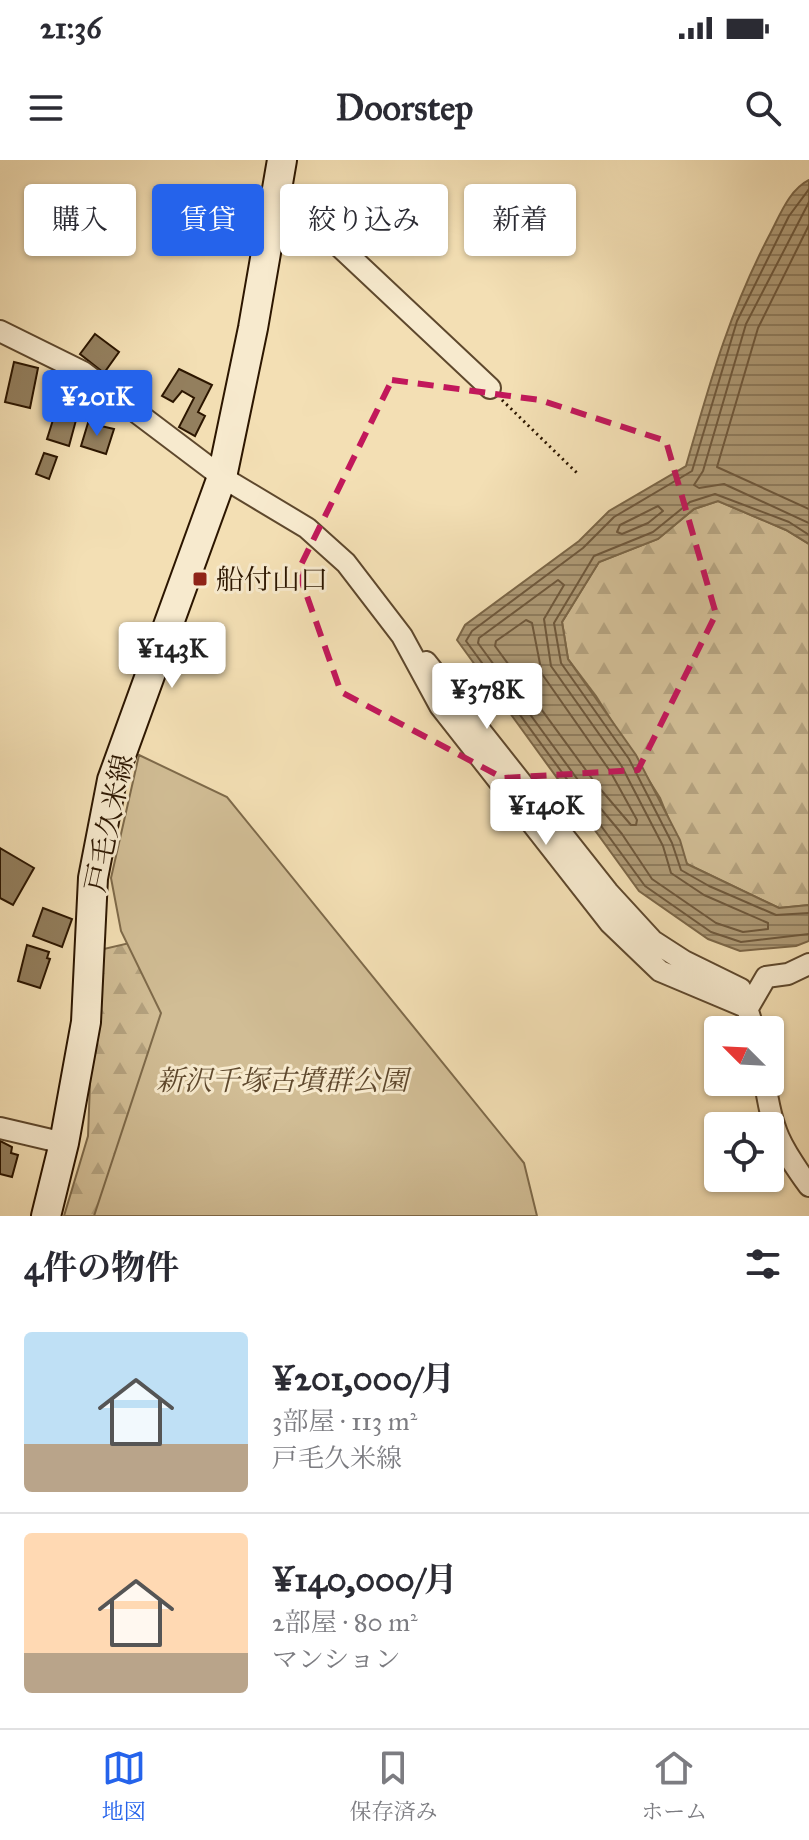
<!DOCTYPE html>
<html lang="ja">
<meta charset="utf-8">
<style>
body{margin:0;font-family:"IM FELL Great Primer","Noto Serif JP",serif;background:#f7f7f7;color:#2b2b33;height:100vh;display:flex;flex-direction:column;font-size:30px;white-space:nowrap}
*{box-sizing:border-box;margin:0}
p{font-size:26px;color:#7c7c81}
.icon{flex:none;width:44px;height:44px;fill:none;stroke:currentColor;stroke-width:2;stroke-linecap:round;stroke-linejoin:round}
.map{position:relative;height:1056px;overflow:hidden}
.side{display:flex;flex-direction:column;background:#fff;flex:1}
.side>*{flex:none}
.top-card{position:absolute;left:24px;top:24px;width:762px;height:72px;display:flex;gap:16px}
.needle{width:52px;rotate:294deg}
.tools{position:absolute;left:704px;top:856px;display:grid;gap:16px}
.tools a{display:grid;place-items:center;width:80px;height:80px;border-radius:8px;background:#fff;box-shadow:0 2px 6px #0004;font-size:40px}
.price{position:absolute;translate:-50% -68px;padding:0 18px;border-radius:8px;background:#fff;color:#222;font-size:26px;line-height:52px;filter:drop-shadow(0 2px 4px #0008)}
.price::after{content:'';position:absolute;left:50%;top:48px;width:24px;height:18px;margin-left:-12px;background:inherit;clip-path:polygon(0 0,100% 0,50% 100%)}
.price.selected{background:#2563eb;color:#fff}
ul{padding:0;list-style:none}
li{display:flex;align-items:center;gap:24px;height:200px;padding:0 24px}
li+li{border-top:2px solid #e1e1e2}
li span{display:grid;place-items:center;flex:none;width:224px;height:160px;border-radius:8px;color:#555}
li>.icon{margin-inline-start:auto}
span .icon{width:96px;height:96px;fill:#fffc;stroke-width:1}
li b{font-size:34px}
h2{display:flex;justify-content:space-between;align-items:center;height:96px;padding:0 24px;font-size:34px}
.tag{padding:0 28px;border-radius:8px;background:#fff;box-shadow:0 2px 6px #0004;font-size:28px;line-height:72px}
.tag.selected{background:#2563eb;color:#fff}
.status{display:flex;justify-content:space-between;align-items:center;height:56px;padding:0 40px;background:#fff;direction:ltr}
.status svg{height:22px;fill:currentColor}
header{display:flex;justify-content:space-between;align-items:center;height:104px;padding:0 24px;background:#fff;font-size:36px;font-weight:700}
.tabs{display:flex;justify-content:space-around;align-items:center;height:112px;border-top:2px solid #e1e1e2;background:#fff;font-size:22px;color:#7c7c81}
.tabs a{display:grid;justify-items:center;gap:4px}
.tabs .selected{color:#2563eb}
.map>svg:first-child{display:block}
</style>
<div class="status"><b>21:36</b><svg viewBox="0 0 49 12"><path d="M0 12V9h3v3zM5 12V6h3v6zM10 12V3h3v9zM15 12V0h3v12zM26 1h20v11H26zM47 4h2v5h-2z"/></svg></div>
<header><svg class="icon" aria-label="menu" viewBox="0 0 24 24"><path d="M4 6h16M4 12h16M4 18h16"/></svg>Doorstep<svg class="icon" aria-label="search" viewBox="0 0 24 24"><circle cx="10" cy="10" r="6"/><path d="M15 15l6 6"/></svg></header>
<div class="map">
<svg width="809" height="1056" viewBox="0 0 809 1056">
<defs>
<pattern id="forest-firs" width="22" height="20" patternUnits="userSpaceOnUse" patternTransform="scale(2)"><rect width="22" height="20" fill="#d1bd95"/><path d="M5 1l3.5 6h-7zM16 11l3.5 6h-7z" fill="#b4a27f"/></pattern>
<pattern id="water-rules" width="6" height="5" patternUnits="userSpaceOnUse" patternTransform="scale(2)"><rect width="6" height="5" fill="#af9b77"/><path d="M0 2.5h6" fill="none" stroke="#8f7d5f"/></pattern>
</defs>
<rect width="100%" height="100%" fill="#f3dfb4"/>
<filter id="stains"><feTurbulence type="fractalNoise" baseFrequency=".0025" numOctaves="4"/><feColorMatrix values="0 0 0 0 .2 0 0 0 0 .09 0 0 0 0 .02 0 0 0 .5 -.17"/></filter>
<radialGradient id="worn" r=".72"><stop offset=".6" stop-color="#630" stop-opacity="0"/><stop offset="1" stop-color="#630" stop-opacity=".3"/></radialGradient>
<path fill="url(#forest-firs)" stroke="#7e6a4a" stroke-width="2" d="M718 341 786 370 809 384V745L779 748 687 704 660 638 596 536 568 499 562 462 599 402 658 379 694 349Z
M138 781 398 1056H64L88 976 95 791Z"/>
<path fill="#d1bd95" stroke="#7e6a4a" stroke-width="2" d="M139 595 227 637 524 1003 537 1056H94L161 853 121 771 111 718Z"/>
<path fill="url(#water-rules)" stroke="#7b6647" stroke-width="2" d="M809 20V384L786 370 718 341 694 349 658 379 599 402 562 462 568 499 636 595 680 680 687 704 779 748 809 745V781L796 786 740 791 708 779 639 731 457 480 465 465 579 381 609 351 686 306C710 222 729 152 770 74 780 55 789 30 809 20Z"/>
<g fill="none" stroke-linecap="round" stroke-linejoin="round">
<path stroke="#6e583c" stroke-width="2" d="M809 29 789 56 737 161 692 311 614 357 583 388 472 471 466 481 645 726 711 772 741 782 809 774
M809 42 746 164 703 311 694 325 699 328 724 324 809 363
M809 65 758 168 717 307 809 349
M658 346 663 351 648 363 622 374 617 372 620 365Z
M809 375 789 362 715 334 690 342 653 372 594 396 554 463 561 503 629 599 672 683 681 710 709 726 776 755 809 753
M558 420 564 425 544 459 551 506 621 605 663 686 671 713 704 735 768 763V769L743 772 716 763 652 719 622 674 586 631 478 483 479 478Z
M526 460 532 463 542 514 610 611 637 660 636 665H631L596 624 495 486 496 481Z"/>
</g>
<path fill="#937f5e" stroke="#2c1600" stroke-width="2" d="M95 174 119 192 104 213 80 194Z
M14 202 38 208 30 248 5 242Z
M179 209 212 225 198 252 205 256 195 276 179 267 194 238 182 231 173 242 162 236Z
M65 219 95 230 91 241 61 230Z
M62 231 82 238 69 286 47 279Z
M88 263 114 269 106 294 81 286Z
M44 293 57 297 49 319 36 314Z
M0 688 34 708 13 745 0 738Z
M43 748 72 759 62 787 33 776Z
M27 785 49 792 47 798 50 799 40 828 18 821Z
M0 981 12 987 11 993 18 995 12 1017 0 1014Z"/>
<g fill="none" stroke-linecap="round" stroke-linejoin="round">
<defs>
<path id="street" d="M274 38 292 42 490 228
M0 171 83 212 222 317 307 368 346 403 402 476 440 546 610 763 660 811 748 848
M426 502 608 732 653 781 684 801 741 829 754 870
M748 848 766 817 788 814 809 804
M765 922C772 971 780 986 809 1026
M0 968 64 983"/>
<path id="secondary" d="M46 1056 64 983 86 862 93 718 112 620 222 317 253 168 282 0"/>
</defs>
<use href="#street" stroke="#5e482d" stroke-width="24"/>
<use href="#secondary" stroke="#2c1600" stroke-width="32"/>
<path stroke="#2c1600" stroke-width="3" stroke-dasharray="2 4" stroke-linecap="butt" d="M502 240 577 313"/>
<use href="#street" stroke="#f7eace" stroke-width="20"/>
<use href="#secondary" stroke="#f7eace" stroke-width="28"/>
</g>
<path fill="none" stroke="#c2185b" stroke-width="6" stroke-dasharray="16 10" stroke-linejoin="round" d="M392 220 540 240 666 281 716 454 638 610 503 618 341 532 298 411Z"/>
<rect fill="#8f2418" stroke="#f7eace" stroke-width="3" x="192" y="411" width="16" height="16" rx="4"/>
<g text-anchor="middle" dominant-baseline="central" stroke-width="6" stroke-linejoin="round" paint-order="stroke">
<g font-size="28" fill="#2c1600" stroke="#f7eace" text-anchor="start">
<text x="216" y="419">船付山口</text>
</g>
<g font-size="28" fill="#2c1600" stroke="#f7eace">
<text transform="translate(109 663) rotate(-78)">戸毛久米線</text>
</g>
<g font-size="28" font-style="italic" fill="#5e482d" stroke="#f7eace">
<text x="282" y="920">新沢千塚古墳群公園</text>
</g>
</g>
<rect width="100%" height="100%" filter="url(#stains)"/>
<rect width="100%" height="100%" fill="url(#worn)"/>
</svg>
<div class="tools">
<a><svg class="needle" viewBox="-14 -14 28 28"><path d="M0-13l5 13h-10z" fill="#e53935"/><path d="M0 13l5-13h-10z" fill="#7c7c81"/></svg></a>
<a><svg class="icon" aria-label="locate" viewBox="0 0 24 24"><circle cx="12" cy="12" r="6"/><path d="M12 2v4M12 18v4M2 12h4M18 12h4"/></svg></a>
</div>
<b class="price selected" style="left:97px;top:278px">¥201K</b>
<b class="price" style="left:172px;top:530px">¥143K</b>
<b class="price" style="left:487px;top:571px">¥378K</b>
<b class="price" style="left:546px;top:687px">¥140K</b>
<div class="top-card">
<a class="tag">購入</a>
<a class="tag selected">賃貸</a>
<a class="tag">絞り込み</a>
<a class="tag">新着</a>
</div>
</div>
<section class="side">
<h2>4件の物件<svg class="icon" aria-label="filters" viewBox="0 0 24 24"><path d="M4 7h16M4 17h16"/><circle cx="9" cy="7" r="2"/><circle cx="15" cy="17" r="2"/></svg></h2>
<ul>
<li><span style="background:linear-gradient(#bfe0f5 70%,#b9a48a 0)"><svg class="icon" aria-label="home" viewBox="0 0 24 24"><path d="M3 11l9-7 9 7M6 9v11h12V9"/></svg></span><div><b>¥201,000/月</b><p>3部屋 · 113 m²</p><p>戸毛久米線</p></div></li>
<li><span style="background:linear-gradient(#ffd9b3 75%,#b9a48a 0)"><svg class="icon" aria-label="home" viewBox="0 0 24 24"><path d="M3 11l9-7 9 7M6 9v11h12V9"/></svg></span><div><b>¥140,000/月</b><p>2部屋 · 80 m²</p><p>マンション</p></div></li>
</ul>
</section>
<nav class="tabs">
<a class="selected"><svg class="icon" aria-label="map" viewBox="0 0 24 24"><path d="M3 6l6-2 6 2 6-2v14l-6 2-6-2-6 2zM9 4v14M15 6v14"/></svg>地図</a>
<a><svg class="icon" aria-label="saved" viewBox="0 0 24 24"><path d="M7 4h10v16l-5-4-5 4z"/></svg>保存済み</a>
<a><svg class="icon" aria-label="home" viewBox="0 0 24 24"><path d="M3 11l9-7 9 7M6 9v11h12V9"/></svg>ホーム</a>
</nav>
